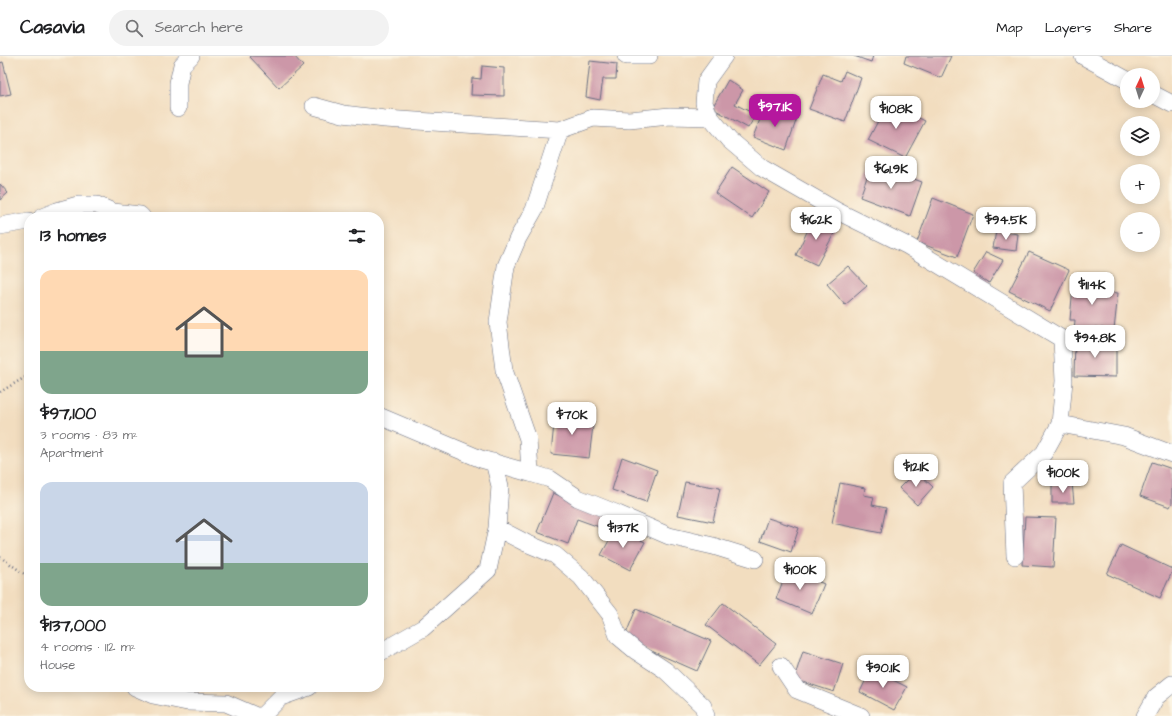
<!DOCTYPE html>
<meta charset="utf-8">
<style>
body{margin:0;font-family:"Architects Daughter",sans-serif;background:#f2f2f2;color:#202124;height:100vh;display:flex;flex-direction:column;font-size:15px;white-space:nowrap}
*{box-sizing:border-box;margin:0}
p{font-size:13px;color:#757577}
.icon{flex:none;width:22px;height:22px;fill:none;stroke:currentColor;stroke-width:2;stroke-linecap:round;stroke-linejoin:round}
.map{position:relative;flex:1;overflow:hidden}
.panel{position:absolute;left:24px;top:156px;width:360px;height:480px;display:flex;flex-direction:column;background:#fff;border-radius:16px;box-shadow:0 2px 10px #0003}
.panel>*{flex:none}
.needle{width:26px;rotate:4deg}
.tools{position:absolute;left:1120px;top:12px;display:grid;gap:8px}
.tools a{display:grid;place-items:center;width:40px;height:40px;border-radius:50%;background:#fff;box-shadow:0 2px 10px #0003;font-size:20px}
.price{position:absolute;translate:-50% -34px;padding:0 9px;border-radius:8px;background:#fff;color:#222;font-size:13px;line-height:26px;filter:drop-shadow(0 1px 2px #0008)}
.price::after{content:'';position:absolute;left:50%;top:24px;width:12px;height:9px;margin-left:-6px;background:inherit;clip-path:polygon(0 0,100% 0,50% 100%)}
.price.selected{background:#b5179e;color:#fff}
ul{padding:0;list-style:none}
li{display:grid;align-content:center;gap:8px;height:212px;padding:0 16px}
li span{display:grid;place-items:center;height:124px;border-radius:12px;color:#555}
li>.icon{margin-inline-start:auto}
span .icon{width:72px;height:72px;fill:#fffc;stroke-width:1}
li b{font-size:17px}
h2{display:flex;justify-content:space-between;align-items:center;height:48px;padding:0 16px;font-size:17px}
header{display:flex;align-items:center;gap:24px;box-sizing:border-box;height:56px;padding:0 20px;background:#fff;border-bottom:1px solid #e0e0e0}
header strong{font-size:19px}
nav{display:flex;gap:22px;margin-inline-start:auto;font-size:14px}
.search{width:280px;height:36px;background:#f2f2f2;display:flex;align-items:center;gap:10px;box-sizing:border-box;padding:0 14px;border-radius:22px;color:#757577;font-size:15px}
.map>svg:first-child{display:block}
</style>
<header>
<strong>Casavia</strong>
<div class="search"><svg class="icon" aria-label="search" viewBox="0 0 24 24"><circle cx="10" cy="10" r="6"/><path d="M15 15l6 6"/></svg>Search here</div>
<nav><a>Map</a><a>Layers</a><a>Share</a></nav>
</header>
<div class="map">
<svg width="1172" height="660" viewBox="0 0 1172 660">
<rect width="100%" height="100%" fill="#fcf5e5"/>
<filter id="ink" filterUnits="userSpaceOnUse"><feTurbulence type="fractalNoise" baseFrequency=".025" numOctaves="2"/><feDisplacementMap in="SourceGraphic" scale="8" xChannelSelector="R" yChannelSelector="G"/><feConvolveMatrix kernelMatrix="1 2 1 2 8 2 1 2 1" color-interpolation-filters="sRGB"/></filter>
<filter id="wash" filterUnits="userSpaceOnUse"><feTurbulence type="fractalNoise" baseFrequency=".012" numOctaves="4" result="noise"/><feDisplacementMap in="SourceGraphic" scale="16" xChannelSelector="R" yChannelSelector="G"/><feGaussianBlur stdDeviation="0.9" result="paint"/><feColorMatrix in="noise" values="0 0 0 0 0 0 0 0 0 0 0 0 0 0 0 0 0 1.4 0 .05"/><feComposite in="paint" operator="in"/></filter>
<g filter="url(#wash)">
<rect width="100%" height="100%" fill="#f2ddbf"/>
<g id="blocks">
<path fill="#cc97a8" d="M251 0H294L303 10 279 32 250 1Z
M854 0H873L871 6Z
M906 0H951L941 22 904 7Z
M590 5 617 8 616 23H603L600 44 586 41Z
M3 6 11 38 0 40V7Z
M482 10 504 12V40L471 39 472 22 481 23Z
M845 15 861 22 845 66 809 53 823 18 841 25Z
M728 24 743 34 735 48 756 59 748 72 712 52Z
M888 46 925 65 905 102 868 84Z
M765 51 797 62 786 94 753 81Z
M872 107 922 126 910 160 860 141Z
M732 111 769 136 752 162 715 137Z
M0 128 8 137 0 144Z
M933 142 973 158 957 201 917 186Z
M814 161 837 172 817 209 796 199Z
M996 175 1018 178 1016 195 993 192Z
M986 196 1003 204 989 227 973 217Z
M1029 196 1069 214 1050 255 1009 235Z
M848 210 867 230 845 249 827 228Z
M1074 219 1095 222 1093 234 1118 237 1114 274 1095 271 1094 278 1074 275 1075 264H1070Z
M1075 285 1116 287V321L1074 320Z
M555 358 594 362 589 402 551 398Z
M622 401 657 414 646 446 612 434Z
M1152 406 1172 413V447L1170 451 1140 440Z
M916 415 933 431 917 449 899 432Z
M685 426 720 432 713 466 678 459Z
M840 427 865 432 864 439 874 441 872 449 886 452 881 477 832 467Z
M1072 427 1074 447H1052V429Z
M553 437 586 451 608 456 602 472 577 463 568 488 537 476Z
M1025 461 1056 462 1053 511 1022 509Z
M768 462 799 472 791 496 760 485Z
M616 472 645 486 630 514 601 499Z
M1121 489 1172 513V516L1160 542 1107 518Z
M788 512 824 528 812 558 776 543Z
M723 547 776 588 759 609 706 569Z
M636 553 711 585 697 615 624 583Z
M803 595 843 608 834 636 794 623Z
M871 613 907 631 894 654 860 636Z"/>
</g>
</g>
<g filter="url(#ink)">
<use href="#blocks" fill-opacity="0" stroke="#666c80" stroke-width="1"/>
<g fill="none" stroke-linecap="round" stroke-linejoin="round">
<defs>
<path id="minor" d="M626 0H649
M724 0 706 25 704 47 710 61 729 84 762 112 837 155 908 190 1062 283 1064 325 1060 368 1044 397 1012 427 1015 500
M1083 0 1127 24
M1153 38 1172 48
M314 50 343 58 385 63 560 74 593 62 629 64 670 60 710 61
M178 52V27L182 9 191 0
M560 74 534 154 518 182 506 210 498 266 504 314 528 383 530 417 550 423 578 442 618 458 669 480 713 490 755 503
M42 161 57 155 78 149H97L113 156 140 159 142 161
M0 170 29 165
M379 360 481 403 530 417
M1060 368 1124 380 1172 398
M497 472 526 487 555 499 581 521 610 558 618 580 636 595 665 614 703 650 706 660
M379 597 423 572 488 514 497 472 500 430 494 406
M781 610 797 634 861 660
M135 631 153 639 187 646 226 647 256 660
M262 660 281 641 309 631
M1145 660 1156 641 1172 628"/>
</defs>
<use href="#minor" stroke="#666c80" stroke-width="18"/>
<path stroke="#666c80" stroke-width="2.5" stroke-dasharray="1 3" stroke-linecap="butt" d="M0 336 29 319
M0 501 26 519 29 522"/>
<use href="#minor" stroke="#fff" stroke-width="17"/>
</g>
</g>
</svg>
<div class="tools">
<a><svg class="needle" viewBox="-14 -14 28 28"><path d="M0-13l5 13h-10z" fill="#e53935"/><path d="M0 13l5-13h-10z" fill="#757577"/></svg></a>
<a><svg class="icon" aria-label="layers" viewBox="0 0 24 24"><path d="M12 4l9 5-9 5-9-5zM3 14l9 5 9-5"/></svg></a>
<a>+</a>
<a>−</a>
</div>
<b class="price selected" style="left:775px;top:72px">$97.1K</b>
<b class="price" style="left:896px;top:74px">$108K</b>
<b class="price" style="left:891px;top:134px">$61.9K</b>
<b class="price" style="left:816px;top:185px">$162K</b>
<b class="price" style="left:1006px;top:185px">$94.5K</b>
<b class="price" style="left:1092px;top:250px">$114K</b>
<b class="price" style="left:1095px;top:303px">$94.8K</b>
<b class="price" style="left:572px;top:380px">$70K</b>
<b class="price" style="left:916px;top:432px">$121K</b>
<b class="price" style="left:1063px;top:438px">$100K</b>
<b class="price" style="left:623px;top:493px">$137K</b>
<b class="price" style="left:800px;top:535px">$100K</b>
<b class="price" style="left:883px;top:633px">$90.1K</b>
<section class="panel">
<h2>13 homes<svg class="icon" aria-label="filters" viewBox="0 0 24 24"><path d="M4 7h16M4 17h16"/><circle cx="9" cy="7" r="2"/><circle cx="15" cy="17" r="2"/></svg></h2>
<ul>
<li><span style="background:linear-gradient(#ffd9b3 65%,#7fa58c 0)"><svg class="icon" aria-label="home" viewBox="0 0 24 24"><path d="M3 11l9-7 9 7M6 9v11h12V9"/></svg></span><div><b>$97,100</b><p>3 rooms · 83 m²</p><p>Apartment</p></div></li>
<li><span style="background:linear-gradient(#c9d6e8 65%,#7fa58c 0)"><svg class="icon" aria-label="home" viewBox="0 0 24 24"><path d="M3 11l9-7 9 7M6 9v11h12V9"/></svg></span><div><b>$137,000</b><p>4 rooms · 112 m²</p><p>House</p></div></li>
</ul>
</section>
</div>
